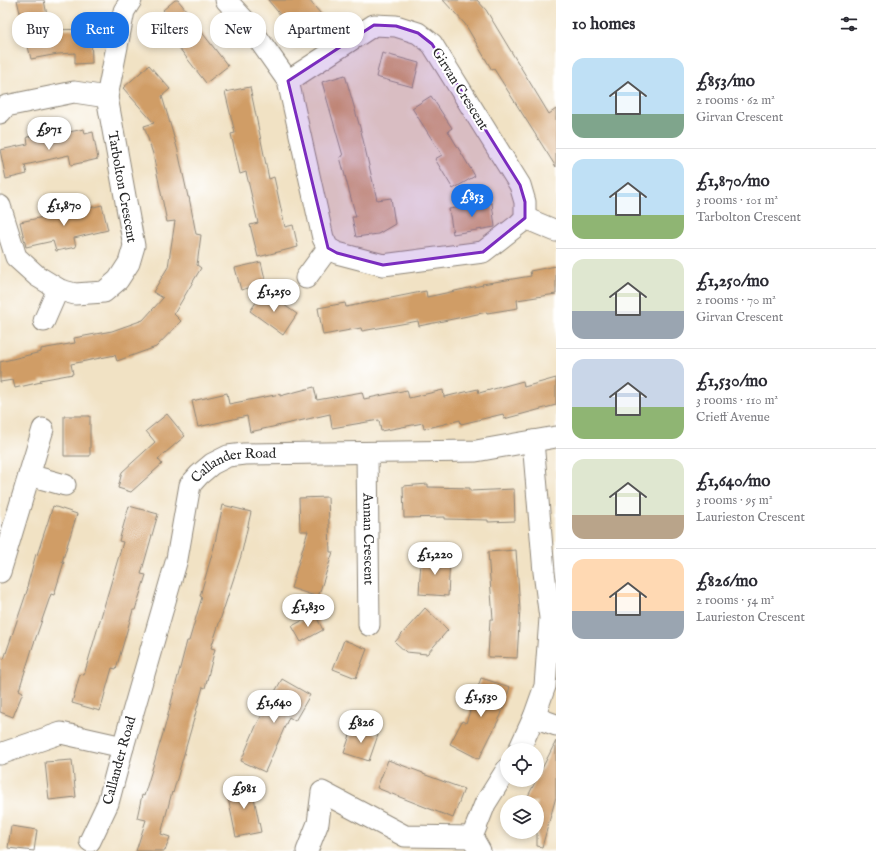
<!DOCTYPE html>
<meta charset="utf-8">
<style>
body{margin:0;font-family:"IM FELL English",serif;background:#f2f2f3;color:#2b2b33;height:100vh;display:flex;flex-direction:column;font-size:15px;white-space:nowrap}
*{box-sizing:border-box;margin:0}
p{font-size:13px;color:#7c7c81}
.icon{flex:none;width:22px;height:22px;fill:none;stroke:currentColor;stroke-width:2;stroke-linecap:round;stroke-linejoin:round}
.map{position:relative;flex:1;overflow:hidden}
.drawer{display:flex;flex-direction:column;background:#fff;width:320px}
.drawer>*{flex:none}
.banner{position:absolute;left:12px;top:12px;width:380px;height:36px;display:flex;gap:8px}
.tools{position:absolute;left:500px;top:743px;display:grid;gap:8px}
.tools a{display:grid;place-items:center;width:44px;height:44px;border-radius:50%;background:#fff;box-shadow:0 2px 6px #0003;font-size:20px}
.price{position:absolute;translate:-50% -34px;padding:0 9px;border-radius:14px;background:#fff;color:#222;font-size:13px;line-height:26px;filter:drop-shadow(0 1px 2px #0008)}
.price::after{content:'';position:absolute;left:50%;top:24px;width:12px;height:9px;margin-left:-6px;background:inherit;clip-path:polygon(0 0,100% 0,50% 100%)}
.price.selected{background:#1a73e8;color:#fff}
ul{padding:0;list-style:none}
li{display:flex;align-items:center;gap:12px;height:100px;padding:0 16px}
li+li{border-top:1px solid #e1e1e2}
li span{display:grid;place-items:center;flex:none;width:112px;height:80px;border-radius:12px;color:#555}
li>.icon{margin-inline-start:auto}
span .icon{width:48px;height:48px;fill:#fffc;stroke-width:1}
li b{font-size:17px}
h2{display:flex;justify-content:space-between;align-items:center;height:48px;padding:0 16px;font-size:17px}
.pill{padding:0 14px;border-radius:16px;background:#fff;box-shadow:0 2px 6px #0003;font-size:14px;line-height:36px}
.pill.selected{background:#1a73e8;color:#fff}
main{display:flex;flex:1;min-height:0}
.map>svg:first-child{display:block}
</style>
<main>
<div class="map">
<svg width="556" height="851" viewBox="0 0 556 851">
<rect width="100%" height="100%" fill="#fff"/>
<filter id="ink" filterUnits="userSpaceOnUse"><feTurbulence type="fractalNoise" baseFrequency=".025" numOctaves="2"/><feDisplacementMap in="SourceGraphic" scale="8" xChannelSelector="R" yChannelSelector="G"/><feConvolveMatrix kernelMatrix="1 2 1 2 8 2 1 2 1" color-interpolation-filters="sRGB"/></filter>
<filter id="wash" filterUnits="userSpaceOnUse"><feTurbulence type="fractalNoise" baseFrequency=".012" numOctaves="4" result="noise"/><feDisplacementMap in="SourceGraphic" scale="16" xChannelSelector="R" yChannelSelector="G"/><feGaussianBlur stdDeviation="0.9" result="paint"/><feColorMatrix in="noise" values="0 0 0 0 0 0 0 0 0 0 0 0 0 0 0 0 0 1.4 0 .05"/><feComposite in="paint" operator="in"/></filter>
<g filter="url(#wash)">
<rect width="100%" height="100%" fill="#f1e2c4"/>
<g id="blocks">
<path fill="#d09d66" d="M17 0H44L50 30 91 29 92 63 75 64V53L58 54 31 59Z
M175 0H178L198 25 197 26 228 66 206 83 176 44 175 45 158 25 168 17 163 10Z
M268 0H309L326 20 297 44 282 27 287 23Z
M443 0H477L486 10 549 114 556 109V167L494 69 492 70 465 24Z
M382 53 419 63 413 87 376 77Z
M149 65 170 89 162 96 178 151 188 197H189L196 234 201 235 197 265 201 268 174 314 181 321 156 347 117 361 115 355 71 364 73 374 40 380 41 382 15 388 13 380 0 382V362L41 352V349L75 343 74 338 112 331 143 320 163 298 153 292 168 267 175 221 167 222 153 154 144 126 154 123 123 88Z
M345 75 361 131 377 200 391 198 395 224 378 234 356 237 352 217H356L340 157 343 156 322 82Z
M250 87 269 179 274 177 285 227 293 225 298 247 258 257 250 225 258 223 246 172 240 174 231 134 235 133 225 92Z
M431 96 452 128 448 131 475 176 453 189 435 159 442 155 412 108Z
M84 129 85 134 93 132 98 159 71 165 69 155 25 165 27 174 6 179 0 150 28 144 27 137 53 131 54 135Z
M492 203 495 227 453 234 449 209Z
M102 205 108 230 74 238 76 247 56 251 53 241 26 247 20 222 48 216 47 213 64 209 65 214Z
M261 262 266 283 241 290 235 268Z
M556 266V294L517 300 518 308 487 313V312L419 326 418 321 362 331 361 328 323 335 318 308 345 303 346 307 426 291 427 297 483 285 482 284 531 276 530 271Z
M264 291 297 314 283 335 250 311Z
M556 378V405L504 419 503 414 461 424 460 420 424 429 423 423 381 431 379 420 332 428 330 414 250 432 247 416 198 427 192 401 227 393 229 404 280 394V396L314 387 317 400 362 392 364 399 407 390 409 398 443 390 444 397 478 389 479 393 523 381 524 387Z
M167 414 185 436 158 459 162 464 131 492 118 488 122 472 155 442 146 431Z
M64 416H90V456H64Z
M428 484V487L470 488V491L514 489 515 521 488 522V520L445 519V517L404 518 403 486Z
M328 497 330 552H333L318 597 291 588 308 531H300L299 498Z
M223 505 251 512 241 556 211 648 215 649 205 688 203 687 173 793 172 792 161 834 170 837 165 851H136L146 820 137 818 142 795 144 796 164 730 187 641H189L202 597 200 596 214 547Z
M53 506 77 514 62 562H64L54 595 51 594 33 646 19 690 23 692 13 717 0 712V658L4 659 28 588 27 587 36 554 37 555Z
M129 506 158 514 141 574 146 575 135 610H133L116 669 112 668 100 711 72 703 80 674 84 675 123 542 119 541Z
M516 550 520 609 517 658 488 657 490 619H493L488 552Z
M421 557 450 558 448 596 419 594Z
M425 608 448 630 427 654 406 652 395 642Z
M315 614 323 630 301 642 292 626Z
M344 640 367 649 356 678 333 669Z
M481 678 510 687 501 715 479 759 450 744 462 721 466 723Z
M282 679 310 695 295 721 289 717 265 772 241 761 256 726Z
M353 726 378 735 369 761 344 753Z
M556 741V797L542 847 537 846V802H525Z
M72 760 76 797 49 800 45 762Z
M388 760 423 773V774L464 789 453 818 377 788Z
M251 783 261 832 236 837 226 788Z
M11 826 37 830 34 851 8 848Z"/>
</g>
</g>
<g filter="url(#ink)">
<use href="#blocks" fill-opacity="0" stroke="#8e8678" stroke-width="1"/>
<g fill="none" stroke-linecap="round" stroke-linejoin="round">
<defs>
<g id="minor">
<path d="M226 0 247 23 288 81 323 238 328 248 337 253 383 265 483 252 519 224 525 218V202L520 185 432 44 418 33 396 26 374 25 288 81"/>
<path d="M0 113 6 106 74 92 107 97"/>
<path d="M0 206 16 257 37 276 60 290 75 294 104 292 118 280 129 263 134 246 107 97 124 11 131 0"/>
<path d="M525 218 556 231"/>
<path d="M306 278 328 248"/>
<path d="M44 321 58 289"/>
<path id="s1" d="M367 453 369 625"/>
<path d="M29 475 65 485"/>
<path d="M0 572 43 429"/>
<path d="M534 717 556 725"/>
<path d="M519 750 534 717 545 686 550 618 544 572 533 441"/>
<path d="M0 754 61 733 123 747"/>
<path id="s2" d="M90 841 108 803 123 747 177 559 190 485 199 475 212 464 228 456 244 454 476 451 556 437"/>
<path d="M307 851 318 823 322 792 405 836 472 837"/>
<path d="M480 851 472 837 485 804 507 769"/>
</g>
</defs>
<use href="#minor" stroke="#8e8678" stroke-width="23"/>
<use href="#minor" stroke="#fff" stroke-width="21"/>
</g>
</g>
<path fill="#7b2cbf" fill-opacity="0.2" stroke="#7b2cbf" stroke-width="3" stroke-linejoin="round" d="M374 25 396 26 418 33 432 44 520 185 525 202V218L483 252 383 265 337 253 328 248 288 81Z"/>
<g text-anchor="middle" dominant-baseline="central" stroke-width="4" stroke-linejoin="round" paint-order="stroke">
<g font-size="14" fill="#2b2b2b" stroke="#fff">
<text transform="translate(460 89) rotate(58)">Girvan Crescent</text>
<text transform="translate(122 187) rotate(80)">Tarbolton Crescent</text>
<text stroke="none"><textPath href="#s2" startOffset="422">Callander Road</textPath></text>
<text stroke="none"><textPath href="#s1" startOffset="86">Annan Crescent</textPath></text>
<text stroke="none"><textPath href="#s2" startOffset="86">Callander Road</textPath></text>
</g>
</g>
</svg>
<div class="tools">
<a><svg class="icon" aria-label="locate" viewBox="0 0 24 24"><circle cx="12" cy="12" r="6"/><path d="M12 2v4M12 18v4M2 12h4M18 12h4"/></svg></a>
<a><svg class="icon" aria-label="layers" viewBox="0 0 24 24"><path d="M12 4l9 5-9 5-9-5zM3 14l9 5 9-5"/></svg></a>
</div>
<b class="price" style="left:49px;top:151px">£971</b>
<b class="price selected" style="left:472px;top:218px">£853</b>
<b class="price" style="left:64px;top:227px">£1,870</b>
<b class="price" style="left:274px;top:313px">£1,250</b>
<b class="price" style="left:435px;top:576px">£1,220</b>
<b class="price" style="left:308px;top:628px">£1,830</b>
<b class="price" style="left:481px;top:718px">£1,530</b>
<b class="price" style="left:274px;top:724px">£1,640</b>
<b class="price" style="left:361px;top:744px">£826</b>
<b class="price" style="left:244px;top:810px">£981</b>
<div class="banner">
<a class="pill">Buy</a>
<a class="pill selected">Rent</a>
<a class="pill">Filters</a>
<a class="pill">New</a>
<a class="pill">Apartment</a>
</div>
</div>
<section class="drawer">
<h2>10 homes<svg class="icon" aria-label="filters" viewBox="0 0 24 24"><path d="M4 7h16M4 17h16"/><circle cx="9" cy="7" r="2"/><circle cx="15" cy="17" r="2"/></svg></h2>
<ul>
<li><span style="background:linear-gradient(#bfe0f5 70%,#7fa58c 0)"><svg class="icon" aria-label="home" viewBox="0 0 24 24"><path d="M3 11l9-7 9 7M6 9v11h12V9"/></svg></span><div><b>£853/mo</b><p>2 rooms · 62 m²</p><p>Girvan Crescent</p></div></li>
<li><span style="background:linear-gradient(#bfe0f5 70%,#8fb573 0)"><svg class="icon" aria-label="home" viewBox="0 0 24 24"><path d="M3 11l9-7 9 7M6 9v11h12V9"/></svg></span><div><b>£1,870/mo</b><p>3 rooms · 101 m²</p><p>Tarbolton Crescent</p></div></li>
<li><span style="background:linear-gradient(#dfe7d0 65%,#9aa5b1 0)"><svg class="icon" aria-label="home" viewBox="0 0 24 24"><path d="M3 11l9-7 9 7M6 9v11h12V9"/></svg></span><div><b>£1,250/mo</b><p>2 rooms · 70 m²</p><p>Girvan Crescent</p></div></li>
<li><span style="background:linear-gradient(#c9d6e8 60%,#8fb573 0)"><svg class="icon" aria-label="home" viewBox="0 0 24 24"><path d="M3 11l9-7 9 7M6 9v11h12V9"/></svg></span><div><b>£1,530/mo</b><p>3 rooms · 110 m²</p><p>Crieff Avenue</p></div></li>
<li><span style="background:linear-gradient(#dfe7d0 70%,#b9a48a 0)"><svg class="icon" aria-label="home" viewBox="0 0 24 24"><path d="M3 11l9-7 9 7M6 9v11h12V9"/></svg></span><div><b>£1,640/mo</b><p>3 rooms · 95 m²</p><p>Laurieston Crescent</p></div></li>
<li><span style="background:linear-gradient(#ffd9b3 65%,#9aa5b1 0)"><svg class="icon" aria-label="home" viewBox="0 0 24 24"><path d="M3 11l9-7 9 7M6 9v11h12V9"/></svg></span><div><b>£826/mo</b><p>2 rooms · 54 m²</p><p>Laurieston Crescent</p></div></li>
</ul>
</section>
</main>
